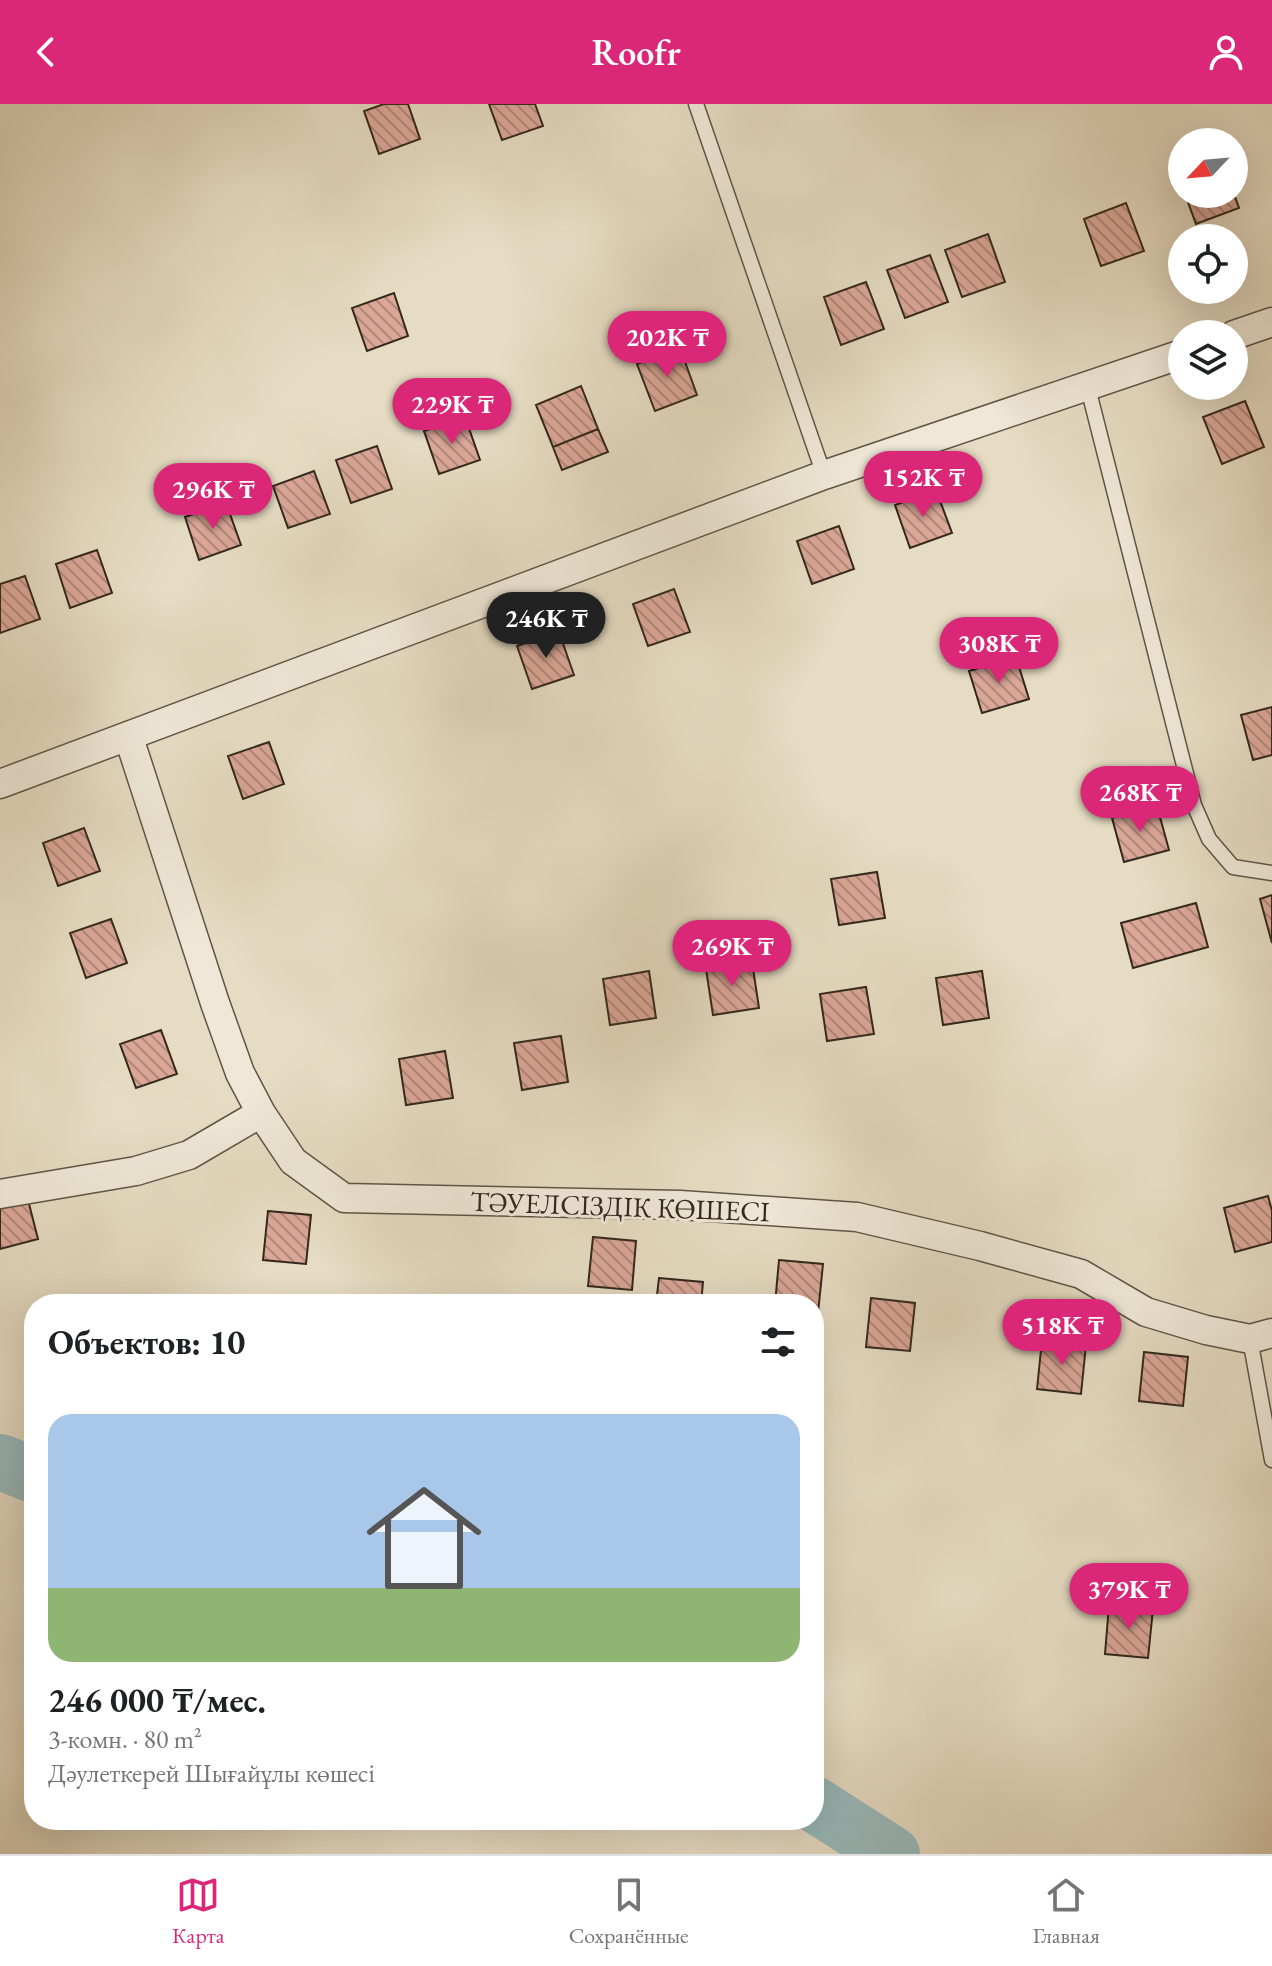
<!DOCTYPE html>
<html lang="ru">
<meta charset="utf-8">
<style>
body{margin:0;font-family:"EB Garamond",serif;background:#f2f2f2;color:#202124;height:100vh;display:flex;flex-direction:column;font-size:30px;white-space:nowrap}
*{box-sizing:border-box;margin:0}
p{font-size:26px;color:#757577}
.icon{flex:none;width:44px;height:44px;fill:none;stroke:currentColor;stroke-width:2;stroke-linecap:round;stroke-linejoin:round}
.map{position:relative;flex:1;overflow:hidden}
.sheet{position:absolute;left:24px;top:1190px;width:800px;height:536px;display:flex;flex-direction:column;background:#fff;border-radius:32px;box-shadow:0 8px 32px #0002}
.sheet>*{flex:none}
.needle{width:52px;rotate:244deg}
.tools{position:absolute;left:1168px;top:24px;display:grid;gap:16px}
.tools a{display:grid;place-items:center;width:80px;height:80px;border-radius:50%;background:#fff;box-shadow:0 8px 32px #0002;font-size:40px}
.price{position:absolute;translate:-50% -68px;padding:0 18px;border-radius:28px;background:#db2777;color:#fff;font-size:26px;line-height:52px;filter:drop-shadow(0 2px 4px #0008)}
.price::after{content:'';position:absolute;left:50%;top:48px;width:24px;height:18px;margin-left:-12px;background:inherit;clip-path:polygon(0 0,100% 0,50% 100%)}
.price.selected{background:#222;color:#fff}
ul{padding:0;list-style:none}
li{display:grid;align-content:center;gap:16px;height:424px;padding:0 24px}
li+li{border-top:2px solid #e0e0e0}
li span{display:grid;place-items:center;height:248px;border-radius:24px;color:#555}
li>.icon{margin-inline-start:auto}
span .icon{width:144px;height:144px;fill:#fffc;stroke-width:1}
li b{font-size:34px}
h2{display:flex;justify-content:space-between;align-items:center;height:96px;padding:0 24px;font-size:34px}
header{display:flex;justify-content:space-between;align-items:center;height:104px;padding:0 24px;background:#db2777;color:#fff;font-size:36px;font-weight:600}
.tabs{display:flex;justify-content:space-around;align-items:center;height:112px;border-top:2px solid #e0e0e0;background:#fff;font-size:22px;color:#757577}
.tabs a{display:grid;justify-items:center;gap:4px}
.tabs .selected{color:#db2777}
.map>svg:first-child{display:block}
</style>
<header><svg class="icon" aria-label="back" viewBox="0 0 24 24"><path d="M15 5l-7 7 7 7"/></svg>Roofr<svg class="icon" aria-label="person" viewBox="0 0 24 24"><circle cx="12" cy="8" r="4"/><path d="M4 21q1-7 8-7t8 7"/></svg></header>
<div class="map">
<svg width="1272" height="1750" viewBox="0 0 1272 1750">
<defs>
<pattern id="building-back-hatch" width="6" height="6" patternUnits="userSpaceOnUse" patternTransform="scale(2)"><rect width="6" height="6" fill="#dba798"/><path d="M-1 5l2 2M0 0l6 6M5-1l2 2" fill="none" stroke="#b2887b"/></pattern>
</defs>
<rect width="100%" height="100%" fill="#e6dcc3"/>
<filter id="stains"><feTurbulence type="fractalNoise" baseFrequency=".0025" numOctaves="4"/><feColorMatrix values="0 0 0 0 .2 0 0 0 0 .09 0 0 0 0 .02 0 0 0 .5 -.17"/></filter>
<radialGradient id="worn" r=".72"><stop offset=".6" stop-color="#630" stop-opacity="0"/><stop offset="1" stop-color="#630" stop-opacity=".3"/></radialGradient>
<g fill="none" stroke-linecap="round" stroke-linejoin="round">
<path stroke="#99babc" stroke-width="56" d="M0 1358 34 1371
M814 1700 892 1750"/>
</g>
<path fill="url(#building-back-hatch)" stroke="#32281e" stroke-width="2" d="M384 0H408L420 35 379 50 364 7Z
M489 0H535L543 22 502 36Z
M1185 90H1234L1239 104 1196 120Z
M1126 99 1144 147 1101 162 1084 115Z
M988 130 1005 178 962 193 945 146Z
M930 151 948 198 905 214 887 166Z
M866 178 884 225 841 241 824 193Z
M394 189 408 232 367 247 352 204Z
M680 244 697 291 655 307 637 260Z
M581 282 598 325 553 343 536 301Z
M1245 297 1264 343 1222 360 1203 313Z
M465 313 480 356 439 370 424 327Z
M598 325 608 348 562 366 553 343Z
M377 342 392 385 351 399 336 356Z
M314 367 330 410 288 424 273 382Z
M936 386 952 429 910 444 895 401Z
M226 399 241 441 199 456 185 413Z
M839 422 854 465 812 480 797 437Z
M97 446 112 489 70 504 56 460Z
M25 472 40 515 0 529V480Z
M674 485 690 528 648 542 633 500Z
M559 528 574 571 532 585 517 542Z
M1016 553 1029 595 982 609 969 567Z
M1272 603V651L1253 656 1241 611Z
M269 638 284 680 243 695 228 652Z
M1157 702 1169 746 1124 758 1112 714Z
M84 724 100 767 58 782 43 739Z
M877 768 885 814 839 821 831 775Z
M1272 791V839L1260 795Z
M1196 799 1208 843 1133 864 1121 819Z
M111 815 127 859 86 874 70 829Z
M752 858 759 904 713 911 706 865Z
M649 867 656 914 610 921 603 875Z
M982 867 989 914 943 921 936 874Z
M866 883 874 930 827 937 820 890Z
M161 926 177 970 136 984 120 940Z
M561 932 568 978 522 986 514 939Z
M445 947 453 994 406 1001 399 955Z
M27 1092 38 1135 0 1145V1099Z
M1268 1092 1272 1107V1138L1235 1148 1224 1104Z
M268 1107 311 1111 306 1160 263 1156Z
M593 1133 636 1137 632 1186 588 1182Z
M779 1156 823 1160 818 1209H814V1200H775Z
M659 1174 703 1178 701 1200H656Z
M871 1194 915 1199 910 1247 866 1243Z
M1042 1236 1086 1241 1081 1290 1037 1285Z
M1144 1248 1188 1253 1183 1302 1139 1297Z
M1109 1501 1153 1505 1148 1554 1105 1550Z"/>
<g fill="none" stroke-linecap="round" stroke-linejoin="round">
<defs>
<path id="lane" d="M696 0 824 371
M1088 284 1194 701 1209 735 1233 763 1272 769
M1250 1235 1272 1356"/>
<path id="street" d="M1234 231 1272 218
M129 634 215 899 240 969 261 1009
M0 680 824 371 1182 250
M0 1090 136 1067 189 1051 261 1009 293 1057 344 1094 680 1101 857 1113 980 1142 1081 1170 1146 1208 1206 1226 1250 1235 1272 1229"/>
</defs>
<use href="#lane" stroke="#5f5547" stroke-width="17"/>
<use href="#street" stroke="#5f5547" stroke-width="31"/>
<use href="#lane" stroke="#efe8d8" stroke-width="14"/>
<use href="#street" stroke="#efe8d8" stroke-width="28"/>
</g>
<g text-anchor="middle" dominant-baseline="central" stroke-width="6" stroke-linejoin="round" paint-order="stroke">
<g font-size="28" fill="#32281e" stroke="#efe8d8">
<text transform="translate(620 1102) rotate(2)">ТӘУЕЛСІЗДІК КӨШЕСІ</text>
</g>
</g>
<rect width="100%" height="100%" filter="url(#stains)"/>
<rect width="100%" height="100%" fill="url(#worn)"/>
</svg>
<div class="tools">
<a><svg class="needle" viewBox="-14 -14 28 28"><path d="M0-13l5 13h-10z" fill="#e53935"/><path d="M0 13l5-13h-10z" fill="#757577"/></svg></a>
<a><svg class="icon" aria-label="locate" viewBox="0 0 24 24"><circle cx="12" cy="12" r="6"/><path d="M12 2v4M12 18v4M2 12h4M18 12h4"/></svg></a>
<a><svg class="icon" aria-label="layers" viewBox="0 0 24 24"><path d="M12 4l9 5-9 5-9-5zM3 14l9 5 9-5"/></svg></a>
</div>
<b class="price" style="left:667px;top:275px">202K ₸</b>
<b class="price" style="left:452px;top:342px">229K ₸</b>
<b class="price" style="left:923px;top:415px">152K ₸</b>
<b class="price" style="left:213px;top:427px">296K ₸</b>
<b class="price selected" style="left:546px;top:556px">246K ₸</b>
<b class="price" style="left:999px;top:581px">308K ₸</b>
<b class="price" style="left:1140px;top:730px">268K ₸</b>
<b class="price" style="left:732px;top:884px">269K ₸</b>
<b class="price" style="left:1062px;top:1263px">518K ₸</b>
<b class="price" style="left:1129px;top:1527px">379K ₸</b>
<section class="sheet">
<h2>Объектов: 10<svg class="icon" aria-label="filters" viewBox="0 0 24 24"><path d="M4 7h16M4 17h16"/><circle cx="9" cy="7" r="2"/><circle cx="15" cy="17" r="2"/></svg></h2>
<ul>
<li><span style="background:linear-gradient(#a9c7e8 70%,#8fb573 0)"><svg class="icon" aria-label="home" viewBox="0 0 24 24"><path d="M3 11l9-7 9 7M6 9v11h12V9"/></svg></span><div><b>246 000 ₸/мес.</b><p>3-комн. · 80 m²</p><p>Дәулеткерей Шығайұлы көшесі</p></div></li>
</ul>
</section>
</div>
<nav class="tabs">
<a class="selected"><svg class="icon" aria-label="map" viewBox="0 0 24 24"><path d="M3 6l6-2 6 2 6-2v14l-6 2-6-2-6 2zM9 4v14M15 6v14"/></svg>Карта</a>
<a><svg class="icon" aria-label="saved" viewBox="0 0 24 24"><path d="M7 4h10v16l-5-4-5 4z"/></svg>Сохранённые</a>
<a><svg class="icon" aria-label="home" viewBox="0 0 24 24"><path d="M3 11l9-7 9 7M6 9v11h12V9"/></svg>Главная</a>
</nav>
